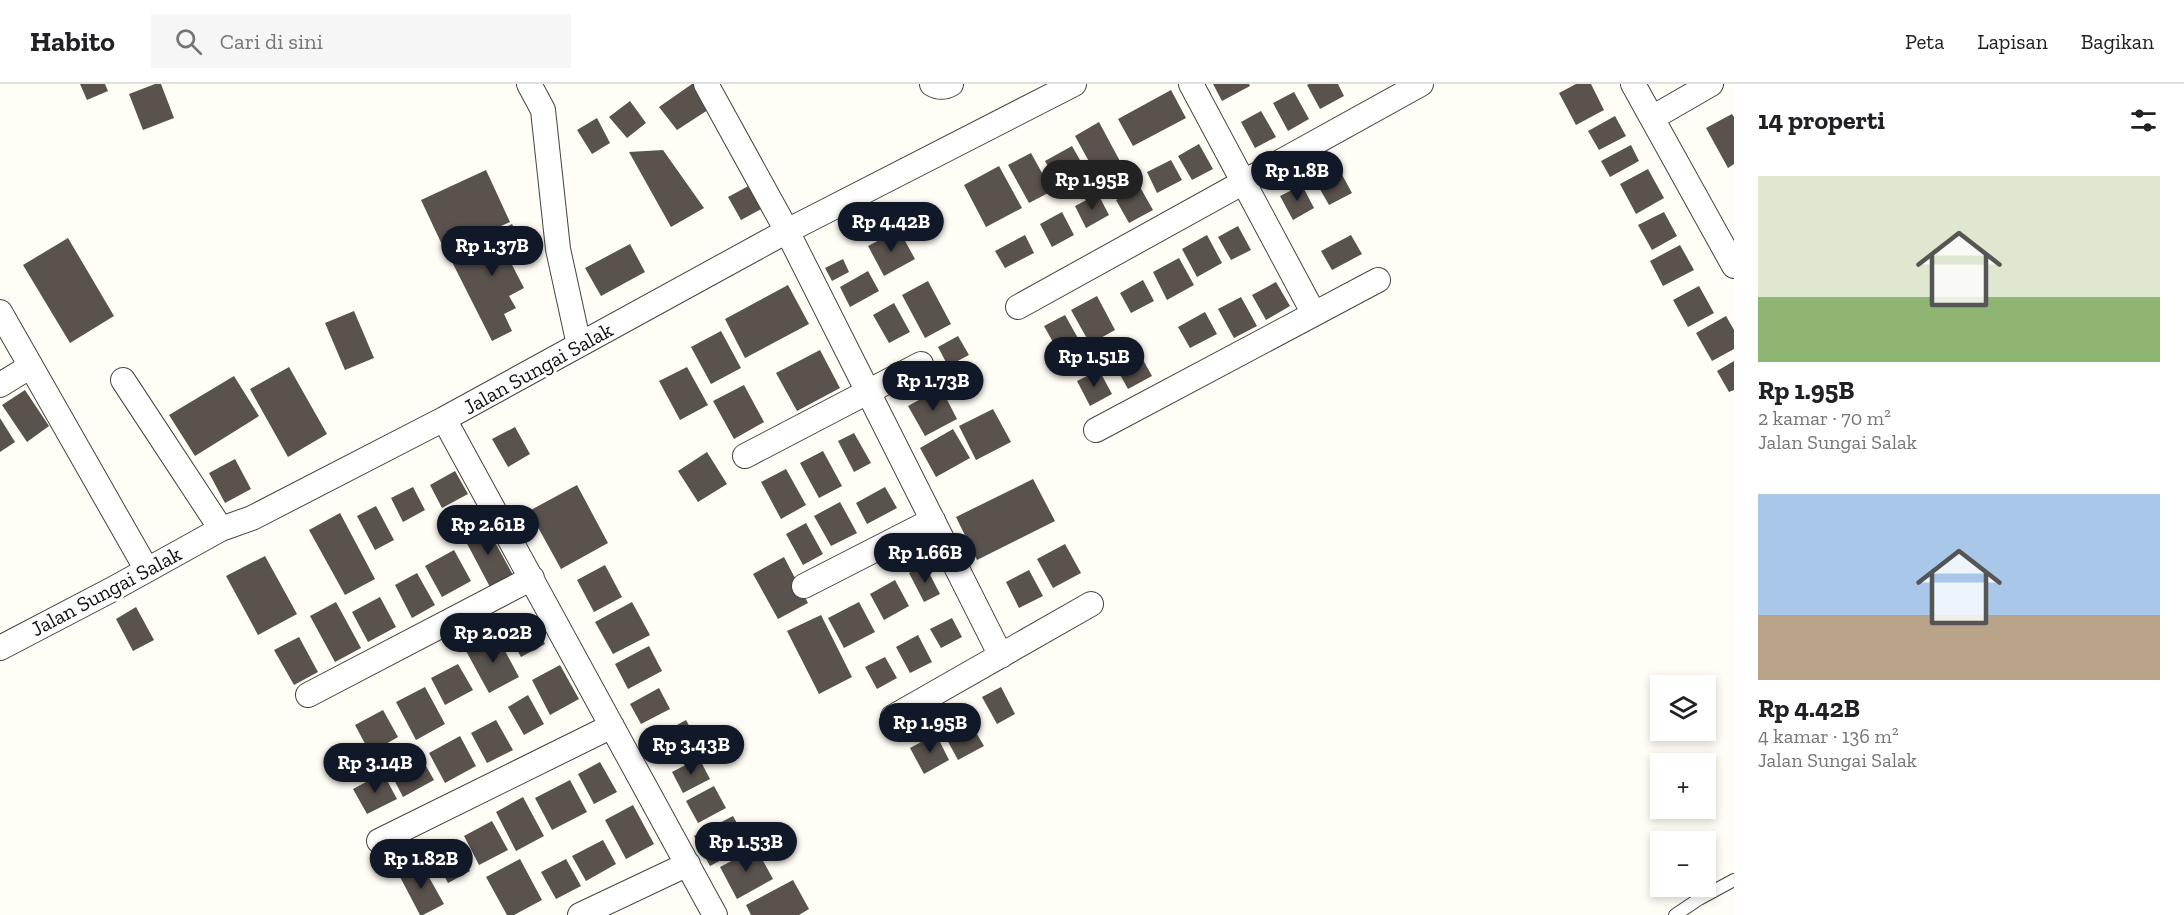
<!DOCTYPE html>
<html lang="id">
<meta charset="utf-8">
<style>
body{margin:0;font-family:"Zilla Slab",serif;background:#f6f6f6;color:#202124;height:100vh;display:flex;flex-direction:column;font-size:22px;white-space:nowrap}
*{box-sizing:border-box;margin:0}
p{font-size:20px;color:#757577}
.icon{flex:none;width:33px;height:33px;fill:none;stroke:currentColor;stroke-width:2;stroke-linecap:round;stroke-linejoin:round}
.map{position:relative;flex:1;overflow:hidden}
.sheet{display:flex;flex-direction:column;background:#fff;width:450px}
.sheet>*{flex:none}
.buttons{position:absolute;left:1650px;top:591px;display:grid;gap:12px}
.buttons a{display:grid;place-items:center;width:66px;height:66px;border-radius:0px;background:#fff;box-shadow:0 3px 9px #0003;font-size:30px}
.price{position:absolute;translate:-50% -51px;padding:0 14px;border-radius:21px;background:#111827;color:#fff;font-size:20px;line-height:39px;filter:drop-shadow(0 2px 3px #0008)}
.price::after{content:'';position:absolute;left:50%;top:36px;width:18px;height:14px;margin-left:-9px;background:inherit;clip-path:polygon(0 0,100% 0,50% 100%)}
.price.on{background:#222;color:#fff}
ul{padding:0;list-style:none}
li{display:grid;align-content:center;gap:12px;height:318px;padding:0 24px}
li span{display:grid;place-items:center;height:186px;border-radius:0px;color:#555}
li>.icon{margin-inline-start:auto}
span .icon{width:108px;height:108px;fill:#fffc;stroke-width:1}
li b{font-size:26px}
h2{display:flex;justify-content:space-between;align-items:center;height:72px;padding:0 24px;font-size:26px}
header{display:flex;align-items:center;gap:36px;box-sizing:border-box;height:84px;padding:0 30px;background:#fff;border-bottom:2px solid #e0e0e0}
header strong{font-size:28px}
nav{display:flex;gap:33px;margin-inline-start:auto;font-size:21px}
.search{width:420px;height:54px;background:#f6f6f6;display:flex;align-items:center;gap:15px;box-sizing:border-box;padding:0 21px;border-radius:0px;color:#757577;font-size:22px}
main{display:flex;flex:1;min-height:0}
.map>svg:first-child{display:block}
</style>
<header>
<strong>Habito</strong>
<div class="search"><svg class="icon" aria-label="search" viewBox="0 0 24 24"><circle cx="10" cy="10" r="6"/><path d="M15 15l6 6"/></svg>Cari di sini</div>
<nav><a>Peta</a><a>Lapisan</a><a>Bagikan</a></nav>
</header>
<main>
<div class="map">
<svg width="1734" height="831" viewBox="0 0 1734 831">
<rect width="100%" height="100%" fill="#fffdf5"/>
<path fill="#5a524d" d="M80 0H105L108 7 87 16Z
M155 0H161L174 34 143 46 129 10Z
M692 0H696L711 24 677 46 659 23Z
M1213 0H1249L1250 2 1222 17Z
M1309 0H1338L1344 12 1320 25 1307 1Z
M1576 0H1591L1604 26 1576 41 1559 9Z
M1171 6 1186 34 1133 62 1118 35Z
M1294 8 1309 35 1288 47 1273 19Z
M630 17 646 39 627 54 609 33Z
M1261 27 1276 53 1255 64 1241 38Z
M1732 30 1734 33V80L1728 84 1706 44Z
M1615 32 1626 52 1599 66 1588 47Z
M597 34 610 59 592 70 577 46Z
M1099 38 1122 81 1098 94 1075 52Z
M1199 60 1213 85 1192 96 1178 72Z
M1631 61 1639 77 1610 93 1601 77Z
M1072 62 1092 97 1064 112 1045 77Z
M663 66 704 124 671 143 629 68Z
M1031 69 1052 107 1029 119 1008 81Z
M1171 76 1182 96 1157 109 1147 88Z
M999 82 1022 124 986 143 964 101Z
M1648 85 1664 114 1636 130 1620 100Z
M486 86 510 138 445 167 421 116Z
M1340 87 1352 109 1329 121 1317 100Z
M754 99 767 122 741 136 728 113Z
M1302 101 1314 124 1293 136 1280 112Z
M1140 103 1153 126 1129 139 1116 116Z
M1098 110 1109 131 1086 144 1075 122Z
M1062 128 1074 151 1052 163 1040 140Z
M1664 128 1677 152 1652 166 1638 141Z
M512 140 527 168 510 177 524 204 509 212 516 224 504 230 512 247 492 257 449 172Z
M1238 142 1251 166 1231 176 1218 153Z
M899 146 915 175 884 192 868 162Z
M1025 151 1034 169 1005 184 995 167Z
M1207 151 1222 179 1197 193 1182 165Z
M1351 151 1362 170 1332 186 1321 167Z
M68 154 114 232 70 259 23 181Z
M630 160 645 188 601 212 585 184Z
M1680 161 1694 186 1663 202 1650 177Z
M1179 174 1194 201 1167 216 1153 188Z
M843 175 849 188 832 197 825 184Z
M868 187 879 207 850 223 840 203Z
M1143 196 1154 217 1131 229 1120 209Z
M928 197 951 240 925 254 902 211Z
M1276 198 1290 222 1266 236 1252 211Z
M788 201 809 240 745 274 725 235Z
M1699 202 1714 229 1688 243 1673 216Z
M1097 212 1115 246 1090 260 1071 226Z
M1241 213 1257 242 1234 254 1218 225Z
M894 219 910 248 889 259 873 231Z
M354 227 374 274 345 286 325 239Z
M1205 228 1217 250 1190 264 1178 243Z
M1065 231 1079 256 1058 267 1044 242Z
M1726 232 1734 246V265L1712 277 1696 249Z
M721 247 741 284 711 300 691 263Z
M958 252 969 271 948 282 938 263Z
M820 266 840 304 797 327 776 289Z
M1142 274 1152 292 1128 305 1118 287Z
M1734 277V306L1729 308 1717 287Z
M289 283 327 350 288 373 250 305Z
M687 283 708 321 680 336 659 297Z
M1099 286 1112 310 1090 322 1077 297Z
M234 292 259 332 195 372 169 331Z
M744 301 764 338 734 355 713 317Z
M941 304 957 335 925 352 908 322Z
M25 306 49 342 27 358 2 321Z
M993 325 1011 358 976 376 959 342Z
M0 334 15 358 0 368Z
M515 343 530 370 508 383 492 355Z
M953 345 970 374 936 393 920 364Z
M854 349 871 379 854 388 838 357Z
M823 367 842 402 819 414 800 379Z
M707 368 727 400 698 418 678 387Z
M235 375 251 405 225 419 209 389Z
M786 385 806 421 781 435 761 398Z
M455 387 468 410 442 424 430 401Z
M1033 395 1055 437 977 476 956 433Z
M577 401 608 459 561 485 529 427Z
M413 403 425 426 403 438 391 414Z
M885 403 897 424 867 440 856 419Z
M840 418 857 449 831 462 814 432Z
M376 422 394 456 375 466 357 432Z
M340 429 375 495 345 511 309 446Z
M806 439 823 470 803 481 786 450Z
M485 440 513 491 490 503 463 452Z
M1065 460 1081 489 1053 504 1037 475Z
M454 466 471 497 442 513 425 482Z
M265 472 297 530 258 551 226 492Z
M784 473 808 519 778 535 753 490Z
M605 481 622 513 594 528 577 496Z
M925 481 940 510 924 518 909 489Z
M1029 486 1043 512 1019 524 1006 498Z
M417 489 435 521 412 534 395 501Z
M895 496 909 522 884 536 870 510Z
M380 513 396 543 368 558 352 528Z
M336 518 361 564 335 578 310 532Z
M632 518 650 551 613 570 595 538Z
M859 518 875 548 844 564 828 534Z
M136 523 154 556 133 567 116 535Z
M821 531 852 593 819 610 787 547Z
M952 534 962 553 941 564 930 545Z
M532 537 545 560 521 573 508 550Z
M496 550 519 593 489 609 466 567Z
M918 551 932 578 910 589 896 563Z
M299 553 318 588 294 601 274 566Z
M649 562 662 587 628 605 615 580Z
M885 573 897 594 877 605 865 583Z
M458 580 473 606 445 621 431 594Z
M560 581 579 615 550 631 532 596Z
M425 603 445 640 416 656 396 618Z
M1001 603 1015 630 997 640 982 613Z
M659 604 670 625 641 640 630 620Z
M528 611 544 640 524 651 508 623Z
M383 626 398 653 370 669 355 641Z
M964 628 984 662 958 676 939 641Z
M496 636 513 666 487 679 471 649Z
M686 636 701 664 672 679 657 652Z
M936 650 949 676 924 690 910 664Z
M460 652 476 682 445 699 429 669Z
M418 668 434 696 403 713 388 684Z
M699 674 710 695 683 709 672 688Z
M600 678 617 708 594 720 578 690Z
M383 689 397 715 367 730 353 705Z
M570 696 587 728 552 746 535 714Z
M714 702 726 724 698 739 686 717Z
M523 713 544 752 516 767 496 728Z
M633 721 654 760 626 775 605 736Z
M733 732 749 761 710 782 694 752Z
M492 737 508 766 479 781 464 752Z
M452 755 470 787 448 799 431 767Z
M603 756 616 780 586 797 572 772Z
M756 764 773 795 737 815 720 783Z
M520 775 542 816 514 831H507L486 793Z
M566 775 581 802 556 815 541 788Z
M421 779 444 820 423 831H420L399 791Z
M793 796 809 825 799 831H751L746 821Z"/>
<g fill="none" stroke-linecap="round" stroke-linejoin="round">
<defs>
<path id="lane" d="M1675 831 1699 815 1734 796"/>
<path id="street" d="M529 0 543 26 558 165 579 261
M706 0 787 147 1001 572
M932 0C939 4 944 4 951 0
M1191 0 1314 230
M1633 0 1734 182
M1652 34 1711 0
M1018 223 1421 0
M0 228 147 486
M123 296 221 445
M0 301 31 282
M444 335 715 831
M1096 346 1378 196
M745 372 921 280
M804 502 933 436
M0 564 111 506 221 445 252 434 444 335 787 147 1074 0
M308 611 532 494
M893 633 1091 520
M379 757 612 642
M580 831 688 780"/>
</defs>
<use href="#lane" stroke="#444" stroke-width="14"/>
<use href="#street" stroke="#444" stroke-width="26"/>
<use href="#lane" stroke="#fff" stroke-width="12"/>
<use href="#street" stroke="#fff" stroke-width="24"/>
</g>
<g text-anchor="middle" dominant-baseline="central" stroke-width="6" stroke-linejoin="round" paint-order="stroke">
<g font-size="21" fill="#111" stroke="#fff">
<text transform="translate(538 284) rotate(-29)">Jalan Sungai Salak</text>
<text transform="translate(106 507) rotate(-28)">Jalan Sungai Salak</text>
</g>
</g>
</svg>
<div class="buttons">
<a><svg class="icon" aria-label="layers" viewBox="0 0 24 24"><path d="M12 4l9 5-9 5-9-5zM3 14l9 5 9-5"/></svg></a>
<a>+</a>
<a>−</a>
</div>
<b class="price" style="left:1297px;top:118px">Rp 1.8B</b>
<b class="price on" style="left:1092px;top:127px">Rp 1.95B</b>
<b class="price" style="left:891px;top:169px">Rp 4.42B</b>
<b class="price" style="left:492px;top:193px">Rp 1.37B</b>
<b class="price" style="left:1094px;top:304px">Rp 1.51B</b>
<b class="price" style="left:933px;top:328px">Rp 1.73B</b>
<b class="price" style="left:488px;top:472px">Rp 2.61B</b>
<b class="price" style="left:925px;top:500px">Rp 1.66B</b>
<b class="price" style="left:493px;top:580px">Rp 2.02B</b>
<b class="price" style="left:930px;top:670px">Rp 1.95B</b>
<b class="price" style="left:691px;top:692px">Rp 3.43B</b>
<b class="price" style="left:375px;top:710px">Rp 3.14B</b>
<b class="price" style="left:746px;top:789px">Rp 1.53B</b>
<b class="price" style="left:421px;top:806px">Rp 1.82B</b>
</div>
<section class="sheet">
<h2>14 properti<svg class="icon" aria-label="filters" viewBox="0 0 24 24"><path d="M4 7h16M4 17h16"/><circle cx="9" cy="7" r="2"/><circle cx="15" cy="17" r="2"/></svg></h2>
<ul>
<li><span style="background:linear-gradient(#dfe7d0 65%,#8fb573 0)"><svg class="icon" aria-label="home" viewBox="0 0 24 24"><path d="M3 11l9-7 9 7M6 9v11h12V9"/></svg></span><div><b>Rp 1.95B</b><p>2 kamar · 70 m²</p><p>Jalan Sungai Salak</p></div></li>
<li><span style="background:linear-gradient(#a9c7e8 65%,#b9a48a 0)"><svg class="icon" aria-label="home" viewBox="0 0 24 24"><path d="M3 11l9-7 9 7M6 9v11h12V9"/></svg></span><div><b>Rp 4.42B</b><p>4 kamar · 136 m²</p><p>Jalan Sungai Salak</p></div></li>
</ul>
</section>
</main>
